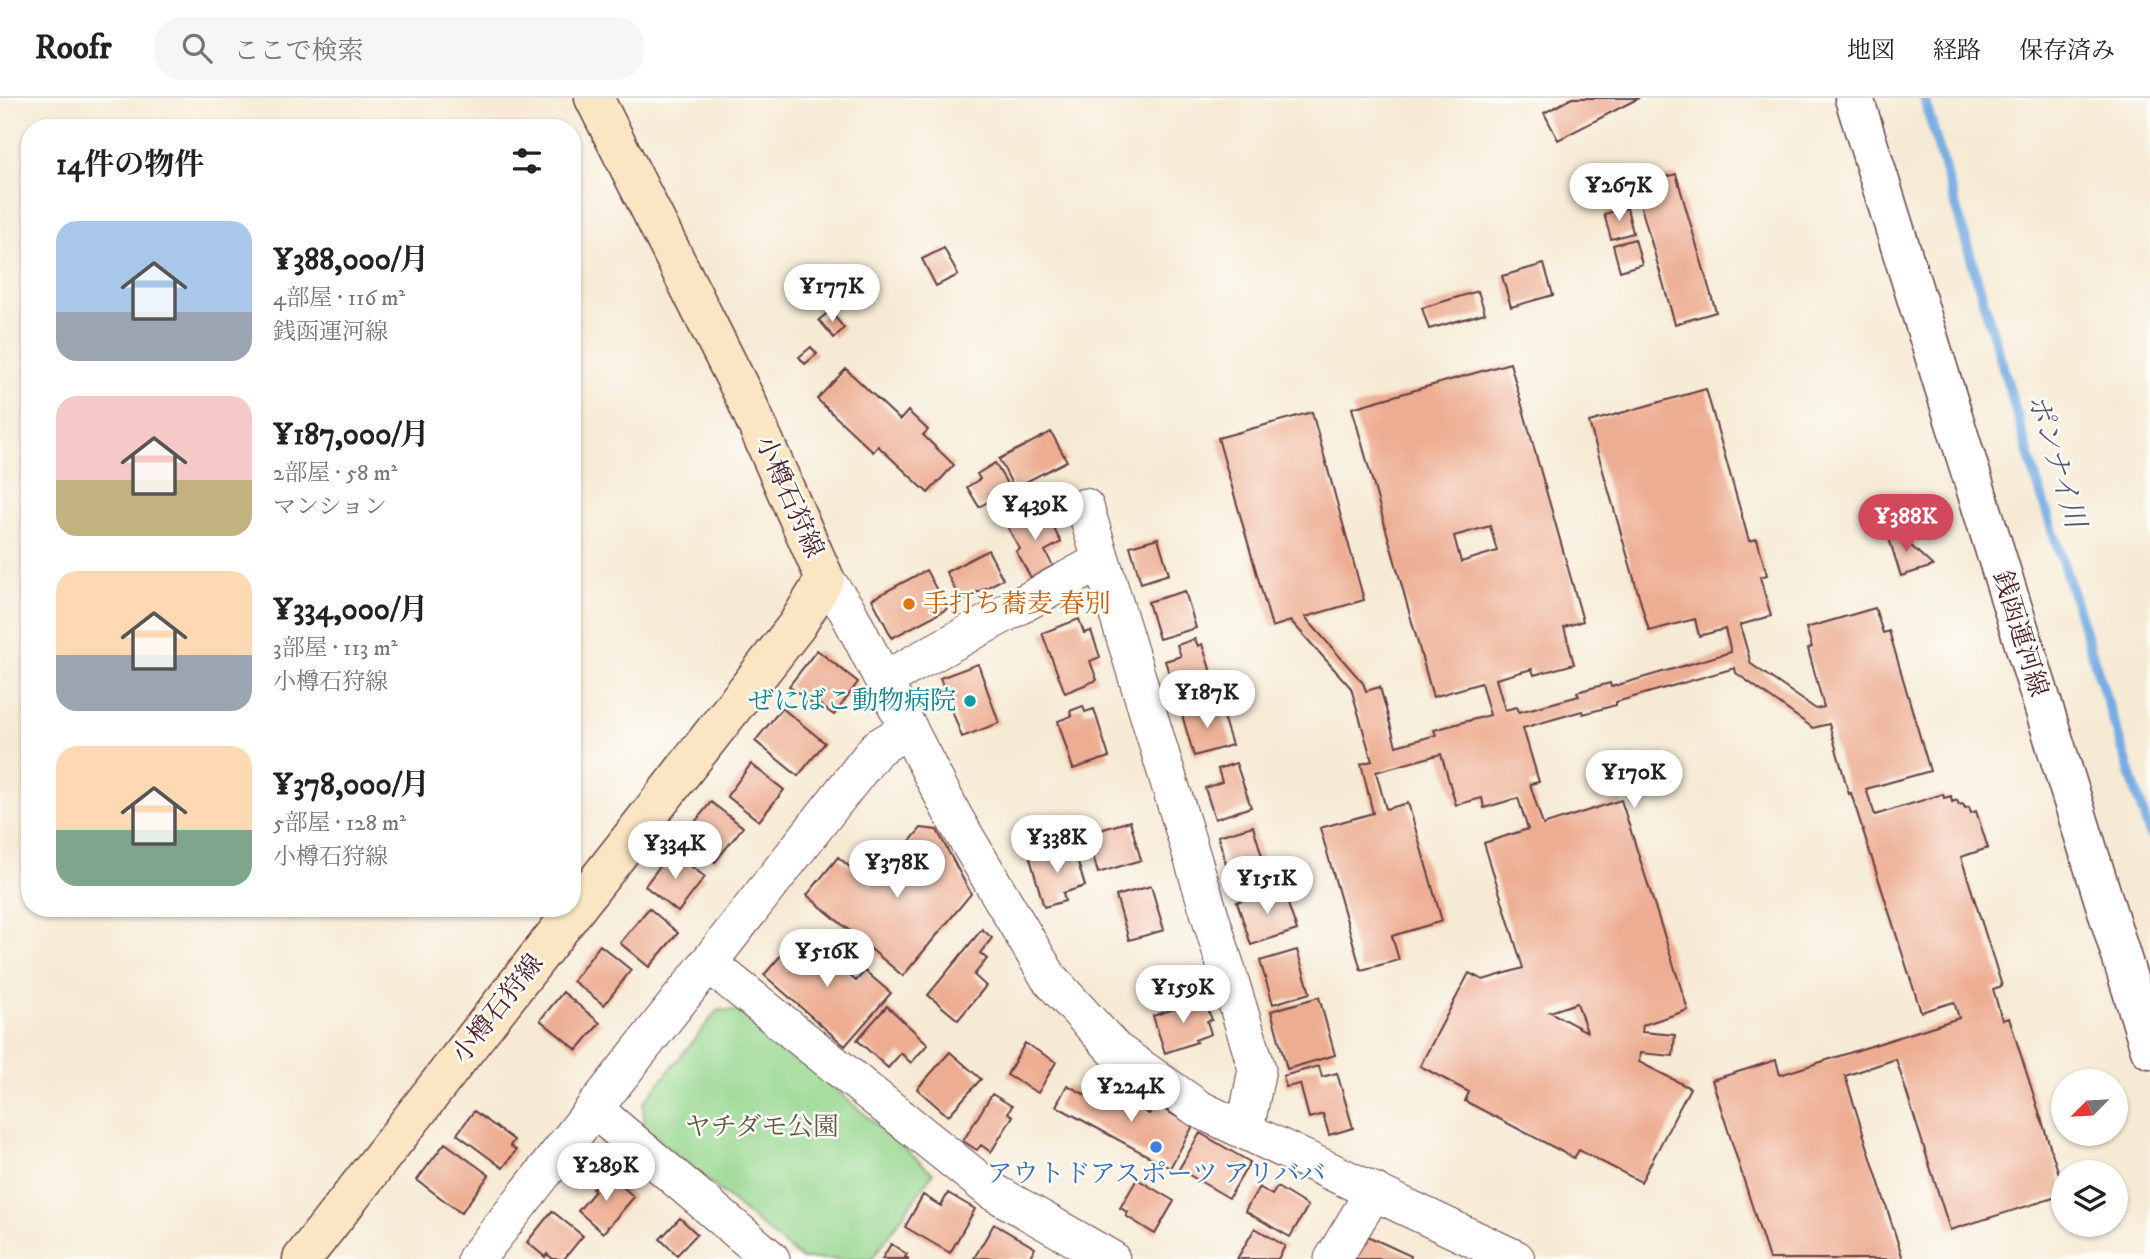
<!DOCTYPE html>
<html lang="ja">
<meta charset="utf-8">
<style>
body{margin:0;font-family:"IM FELL DW Pica","Noto Serif JP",serif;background:#f6f6f6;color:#222;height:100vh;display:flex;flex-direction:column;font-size:26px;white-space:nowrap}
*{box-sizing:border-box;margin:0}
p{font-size:23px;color:#767676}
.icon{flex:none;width:38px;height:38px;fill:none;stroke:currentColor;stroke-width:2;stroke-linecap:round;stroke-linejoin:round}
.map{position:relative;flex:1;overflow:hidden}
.panel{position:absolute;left:21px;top:21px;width:560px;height:798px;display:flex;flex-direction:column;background:#fff;border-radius:28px;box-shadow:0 2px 5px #0004}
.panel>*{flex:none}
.needle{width:46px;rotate:246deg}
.buttons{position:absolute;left:2051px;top:971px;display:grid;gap:14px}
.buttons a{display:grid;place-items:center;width:77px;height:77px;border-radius:50%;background:#fff;box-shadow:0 2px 5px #0004;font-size:35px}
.price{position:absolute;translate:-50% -60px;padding:0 16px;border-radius:24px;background:#fff;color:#222;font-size:23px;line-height:46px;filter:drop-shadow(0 2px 4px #0008)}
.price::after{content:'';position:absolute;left:50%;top:42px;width:21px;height:16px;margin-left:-10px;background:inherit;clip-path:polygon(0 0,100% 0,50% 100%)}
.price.current{background:#d1495b;color:#fff}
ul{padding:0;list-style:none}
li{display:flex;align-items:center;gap:21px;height:175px;padding:0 35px}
li span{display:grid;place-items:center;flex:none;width:196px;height:140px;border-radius:21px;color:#555}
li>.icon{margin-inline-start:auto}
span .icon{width:84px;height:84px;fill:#fffc;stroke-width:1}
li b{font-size:30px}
h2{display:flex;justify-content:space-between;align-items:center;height:84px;padding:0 35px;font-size:30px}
header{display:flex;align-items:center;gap:42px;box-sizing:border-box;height:98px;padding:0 35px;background:#fff;border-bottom:2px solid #e0e0e0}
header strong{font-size:33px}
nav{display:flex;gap:38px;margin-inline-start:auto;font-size:24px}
.search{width:490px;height:63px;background:#f6f6f6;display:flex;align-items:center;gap:18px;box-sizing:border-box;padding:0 24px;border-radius:28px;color:#767676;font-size:26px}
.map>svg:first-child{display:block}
</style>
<header>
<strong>Roofr</strong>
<div class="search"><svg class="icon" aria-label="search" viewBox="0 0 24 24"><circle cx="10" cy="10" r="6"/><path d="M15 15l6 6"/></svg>ここで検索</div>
<nav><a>地図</a><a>経路</a><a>保存済み</a></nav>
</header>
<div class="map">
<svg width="2150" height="1161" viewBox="0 0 2150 1161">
<rect width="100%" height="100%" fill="#fdfcf7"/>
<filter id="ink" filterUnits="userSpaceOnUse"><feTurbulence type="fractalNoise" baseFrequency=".0143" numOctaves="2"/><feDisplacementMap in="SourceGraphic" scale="14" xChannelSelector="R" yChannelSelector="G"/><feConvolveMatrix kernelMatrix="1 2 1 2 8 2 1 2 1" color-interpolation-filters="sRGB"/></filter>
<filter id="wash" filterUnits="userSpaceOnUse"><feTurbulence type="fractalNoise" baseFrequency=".00686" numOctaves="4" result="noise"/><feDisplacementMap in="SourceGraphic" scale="28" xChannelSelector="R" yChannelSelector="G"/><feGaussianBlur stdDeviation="1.57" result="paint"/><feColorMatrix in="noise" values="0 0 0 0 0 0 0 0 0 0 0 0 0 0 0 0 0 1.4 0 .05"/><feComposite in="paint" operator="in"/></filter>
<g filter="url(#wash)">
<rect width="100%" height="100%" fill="#f6ead4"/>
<path fill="#94d68d" stroke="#6f7a5c" stroke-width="2" d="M718 912 745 914 933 1075 872 1161H801L644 1029 643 1005Z"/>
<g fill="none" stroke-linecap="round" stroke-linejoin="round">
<path stroke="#74ace3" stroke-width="10" d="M1924 0 2032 368 2150 737"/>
</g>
<g id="blocks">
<path fill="#edad92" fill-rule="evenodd" d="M1572 0H1639L1558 42 1544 15Z
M1676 76 1716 214 1675 226 1635 88Z
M1627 110 1633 135 1611 141 1604 116Z
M1635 141 1642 166 1620 173 1613 147Z
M944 150 958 177 936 188 922 161Z
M1544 166 1553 197 1511 209 1502 178Z
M1478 193 1485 215 1429 231 1422 210Z
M830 213 844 230 834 240 819 222Z
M811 249 817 256 805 266 799 259Z
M1510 265 1583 523 1564 529 1574 566 1534 577 1532 571 1496 581 1505 612 1517 609 1519 614 1579 598 1577 594 1610 585 1611 589 1731 554 1725 531 1699 538 1695 521 1649 533 1589 324 1706 291 1749 443 1757 441 1767 477 1760 479 1771 518 1740 527 1751 566 1816 611 1824 609 1808 551 1812 549 1806 530 1875 510 1883 535 1889 533 1930 673 1866 691 1875 717 1943 696 1944 700 1951 698 1952 704 1957 702 1959 707 1963 706 1965 710 1969 709 1971 715 1976 713 1988 750 1961 759 2002 888 1993 891 2002 922 2009 920 2063 1089V1097L1950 1132 1896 961 1845 978 1903 1161H1769L1712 982 1776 962 1780 977 1959 920 1954 904 1921 914 1851 695 1849 696 1829 626 1813 630 1736 575 1735 570 1616 604V607L1583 616 1582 613 1523 630 1539 684 1530 686 1543 727 1621 702 1688 912 1643 927 1642 934 1675 937 1673 958 1640 955 1639 964 1690 990 1641 1084 1579 1052 1574 1060 1465 1003 1469 994 1420 968 1469 875 1483 882 1523 870 1484 745 1528 731 1518 700 1484 710 1482 700 1456 707 1441 656 1376 674 1386 711 1408 705 1442 823 1392 838 1399 862 1361 872 1320 730 1373 715 1361 666 1372 663 1351 590 1291 523 1272 529 1218 340 1312 314 1364 502 1305 519 1363 585 1366 593 1380 589 1396 648 1436 637 1434 632 1490 617 1481 585 1433 599 1352 310ZM1490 428 1497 453 1461 464 1454 438ZM1577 905 1587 934 1550 914Z
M846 271 900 322 908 313 928 332 923 337 954 367 928 395 878 348 873 354 817 301Z
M1051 334 1067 363 1014 390 999 361Z
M995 365 1010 391 979 409 967 389 980 381 977 376Z
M1043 410 1061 444 1045 453 1053 468 1031 480 1016 453 1020 451 1008 430Z
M1883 422 1933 468 1901 478Z
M1158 440 1169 476 1141 485 1130 448Z
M988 452 1003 481 961 503 946 474Z
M926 472 947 511 892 540 872 501Z
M1185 493 1196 530 1159 541 1148 504Z
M1079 521 1084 535 1091 533 1100 559 1090 563 1097 582 1065 595 1042 535Z
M1195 541 1198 548 1202 546 1216 590 1178 602 1165 563 1181 558 1177 547Z
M817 552 858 584 834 617 820 607 818 610 789 588Z
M978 566 999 625 962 639 940 580Z
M1219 606 1232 647 1194 658 1182 617Z
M1083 608 1085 614 1094 611 1109 659 1073 671 1058 623 1071 618 1070 613Z
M782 610 825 645 798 678 755 643Z
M1236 665 1251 709 1215 721 1205 690 1222 684 1218 671Z
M751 666 784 692 759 723 727 698Z
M711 704 743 729 715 764 683 739Z
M1130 723 1141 762 1098 775 1087 736Z
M1253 728 1267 775 1232 786 1218 738Z
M921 730 937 732 971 796 903 878 807 797 838 759 872 788Z
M1073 748 1085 788 1063 795 1065 803 1044 809 1030 760Z
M671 753 705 779 678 814 645 788Z
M1151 788 1164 832 1129 842 1116 798Z
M1282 789 1297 832 1251 847 1237 804Z
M649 810 678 835 649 869 620 845Z
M982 831 992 840 980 855 987 861 974 877 986 888 958 922 928 897Z
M800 835 856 883 865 873 891 895 845 948 764 877Z
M600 847 631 872 604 907 573 883Z
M1297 852 1310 895 1273 906 1260 863Z
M563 894 600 925 577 952 540 922Z
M1319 899 1335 957 1287 971 1271 913Z
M1204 901 1212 922 1207 923 1211 936 1195 942 1197 944 1165 955 1153 918Z
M887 908 928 946 911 965 901 955 888 970 857 942Z
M1025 945 1056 964 1038 995 1007 977Z
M950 954 981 981 948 1018 917 991Z
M1319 968 1322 979 1337 975 1353 1030 1329 1037 1323 1016 1309 1020 1300 986 1286 989 1283 978Z
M1067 987 1106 1008 1113 996 1149 1016 1154 1006 1193 1028 1170 1070 1056 1008Z
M992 996 1012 1008 1008 1015 1013 1018 991 1054 981 1047 977 1052 963 1043Z
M474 1013 514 1042 510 1048 516 1052 503 1070 457 1036Z
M1200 1035 1250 1064 1229 1100 1179 1071Z
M445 1045 489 1077 461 1115 417 1082Z
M610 1077 634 1099 603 1135 578 1113 595 1093 592 1091 603 1078 606 1081Z
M1137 1081 1174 1103 1155 1136 1126 1118 1128 1114 1120 1110Z
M1259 1089 1272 1097 1277 1089 1308 1108 1290 1139 1245 1113Z
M948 1095 975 1111 950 1155 905 1129 923 1097 941 1108Z
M552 1113 583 1138 564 1161H553L547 1156 545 1159 527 1144Z
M680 1120 697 1136 677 1157 660 1141Z
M994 1126 1035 1150 1028 1161 974 1160Z
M1255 1130 1285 1148 1278 1161H1237Z
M1363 1136 1411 1158 1410 1161H1352Z
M891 1146 907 1156 905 1159 909 1161H882Z"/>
</g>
</g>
<g filter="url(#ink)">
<use href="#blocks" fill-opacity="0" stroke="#643d44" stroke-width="2"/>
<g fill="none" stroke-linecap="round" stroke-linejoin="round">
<defs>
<path id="minor" d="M1085 409 1257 971 1245 1032
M825 481 847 512 955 721 1049 880 1115 952 1199 1011 1516 1161
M884 582 1101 463
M708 865 992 1093 1111 1161
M594 1011 771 1161
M476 1161 877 650 909 631
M1333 1161 1374 1093"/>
<path id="tertiary" d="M1854 0 2150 951"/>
<path id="secondary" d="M302 1161 752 585 797 527 825 481 746 302 594 0"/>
</defs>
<use href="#minor" stroke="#643d44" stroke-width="39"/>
<use href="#tertiary" stroke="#643d44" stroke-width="41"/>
<use href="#secondary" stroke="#643d44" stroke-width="41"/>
<use href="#minor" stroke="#fff" stroke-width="37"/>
<use href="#tertiary" stroke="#fff" stroke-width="38"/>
<use href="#secondary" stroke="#fbe6c4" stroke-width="38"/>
</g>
</g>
<circle fill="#e8710a" stroke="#fdfcf7" stroke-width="2.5" cx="909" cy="506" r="7"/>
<circle fill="#0f9aa8" stroke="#fdfcf7" stroke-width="2.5" cx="970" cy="603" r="7"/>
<circle fill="#3f7fe0" stroke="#fdfcf7" stroke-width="2.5" cx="1156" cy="1049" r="7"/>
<g text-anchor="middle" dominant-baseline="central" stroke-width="5" stroke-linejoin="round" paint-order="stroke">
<g font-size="26" fill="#4a1f2b" stroke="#fdfcf7">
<text transform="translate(789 399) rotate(66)">小樽石狩線</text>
<text transform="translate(2020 536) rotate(73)">銭函運河線</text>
<text transform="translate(498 911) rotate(-52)">小樽石狩線</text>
</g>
<g font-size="26" fill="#c56008" stroke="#fdfcf7" text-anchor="start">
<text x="923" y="506">手打ち蕎麦 春別</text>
</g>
<g font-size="26" fill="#0d838f" stroke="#fdfcf7" text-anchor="end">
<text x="956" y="603">ぜにばこ動物病院</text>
</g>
<g font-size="26" fill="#605648" stroke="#fdfcf7">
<text x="762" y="1029">ヤチダモ公園</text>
</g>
<g font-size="26" fill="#366cbe" stroke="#fdfcf7">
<text x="1156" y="1076">アウトドアスポーツ アリババ</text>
</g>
<g font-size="28" font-style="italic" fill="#5b5775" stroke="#fdfcf7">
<text transform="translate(2056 363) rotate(73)">ポンナイ川</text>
</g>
</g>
</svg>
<div class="buttons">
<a><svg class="needle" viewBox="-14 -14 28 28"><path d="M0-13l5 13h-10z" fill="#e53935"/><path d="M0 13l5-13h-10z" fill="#767676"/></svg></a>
<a><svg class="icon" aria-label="layers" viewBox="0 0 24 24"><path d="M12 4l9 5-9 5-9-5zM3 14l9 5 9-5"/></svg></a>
</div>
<b class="price" style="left:1619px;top:125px">¥267K</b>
<b class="price" style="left:832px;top:226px">¥177K</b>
<b class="price" style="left:1035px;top:444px">¥439K</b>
<b class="price current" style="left:1906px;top:456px">¥388K</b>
<b class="price" style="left:1207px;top:632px">¥187K</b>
<b class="price" style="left:1634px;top:712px">¥170K</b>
<b class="price" style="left:1057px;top:777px">¥338K</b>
<b class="price" style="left:675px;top:783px">¥334K</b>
<b class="price" style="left:897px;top:802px">¥378K</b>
<b class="price" style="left:1267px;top:818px">¥151K</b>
<b class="price" style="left:827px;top:891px">¥516K</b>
<b class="price" style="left:1183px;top:927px">¥159K</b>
<b class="price" style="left:1131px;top:1026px">¥224K</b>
<b class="price" style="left:606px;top:1105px">¥289K</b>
<section class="panel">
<h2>14件の物件<svg class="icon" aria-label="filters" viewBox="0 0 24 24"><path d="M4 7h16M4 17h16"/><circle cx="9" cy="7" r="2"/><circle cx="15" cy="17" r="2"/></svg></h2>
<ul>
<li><span style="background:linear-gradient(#a9c7e8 65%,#9aa5b1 0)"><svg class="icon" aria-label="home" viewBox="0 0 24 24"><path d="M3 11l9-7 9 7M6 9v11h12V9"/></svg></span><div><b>¥388,000/月</b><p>4部屋 · 116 m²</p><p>銭函運河線</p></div></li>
<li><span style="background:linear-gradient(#f6c9c9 60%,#c2b280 0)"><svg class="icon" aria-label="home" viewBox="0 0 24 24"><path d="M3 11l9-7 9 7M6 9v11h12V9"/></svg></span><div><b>¥187,000/月</b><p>2部屋 · 58 m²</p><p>マンション</p></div></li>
<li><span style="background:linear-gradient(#ffd9b3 60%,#9aa5b1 0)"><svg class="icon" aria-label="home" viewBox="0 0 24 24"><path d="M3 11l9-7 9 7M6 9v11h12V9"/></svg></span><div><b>¥334,000/月</b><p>3部屋 · 113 m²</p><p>小樽石狩線</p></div></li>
<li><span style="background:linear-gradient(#ffd9b3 60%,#7fa58c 0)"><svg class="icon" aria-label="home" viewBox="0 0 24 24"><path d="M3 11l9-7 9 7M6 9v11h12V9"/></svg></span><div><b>¥378,000/月</b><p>5部屋 · 128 m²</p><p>小樽石狩線</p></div></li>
</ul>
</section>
</div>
